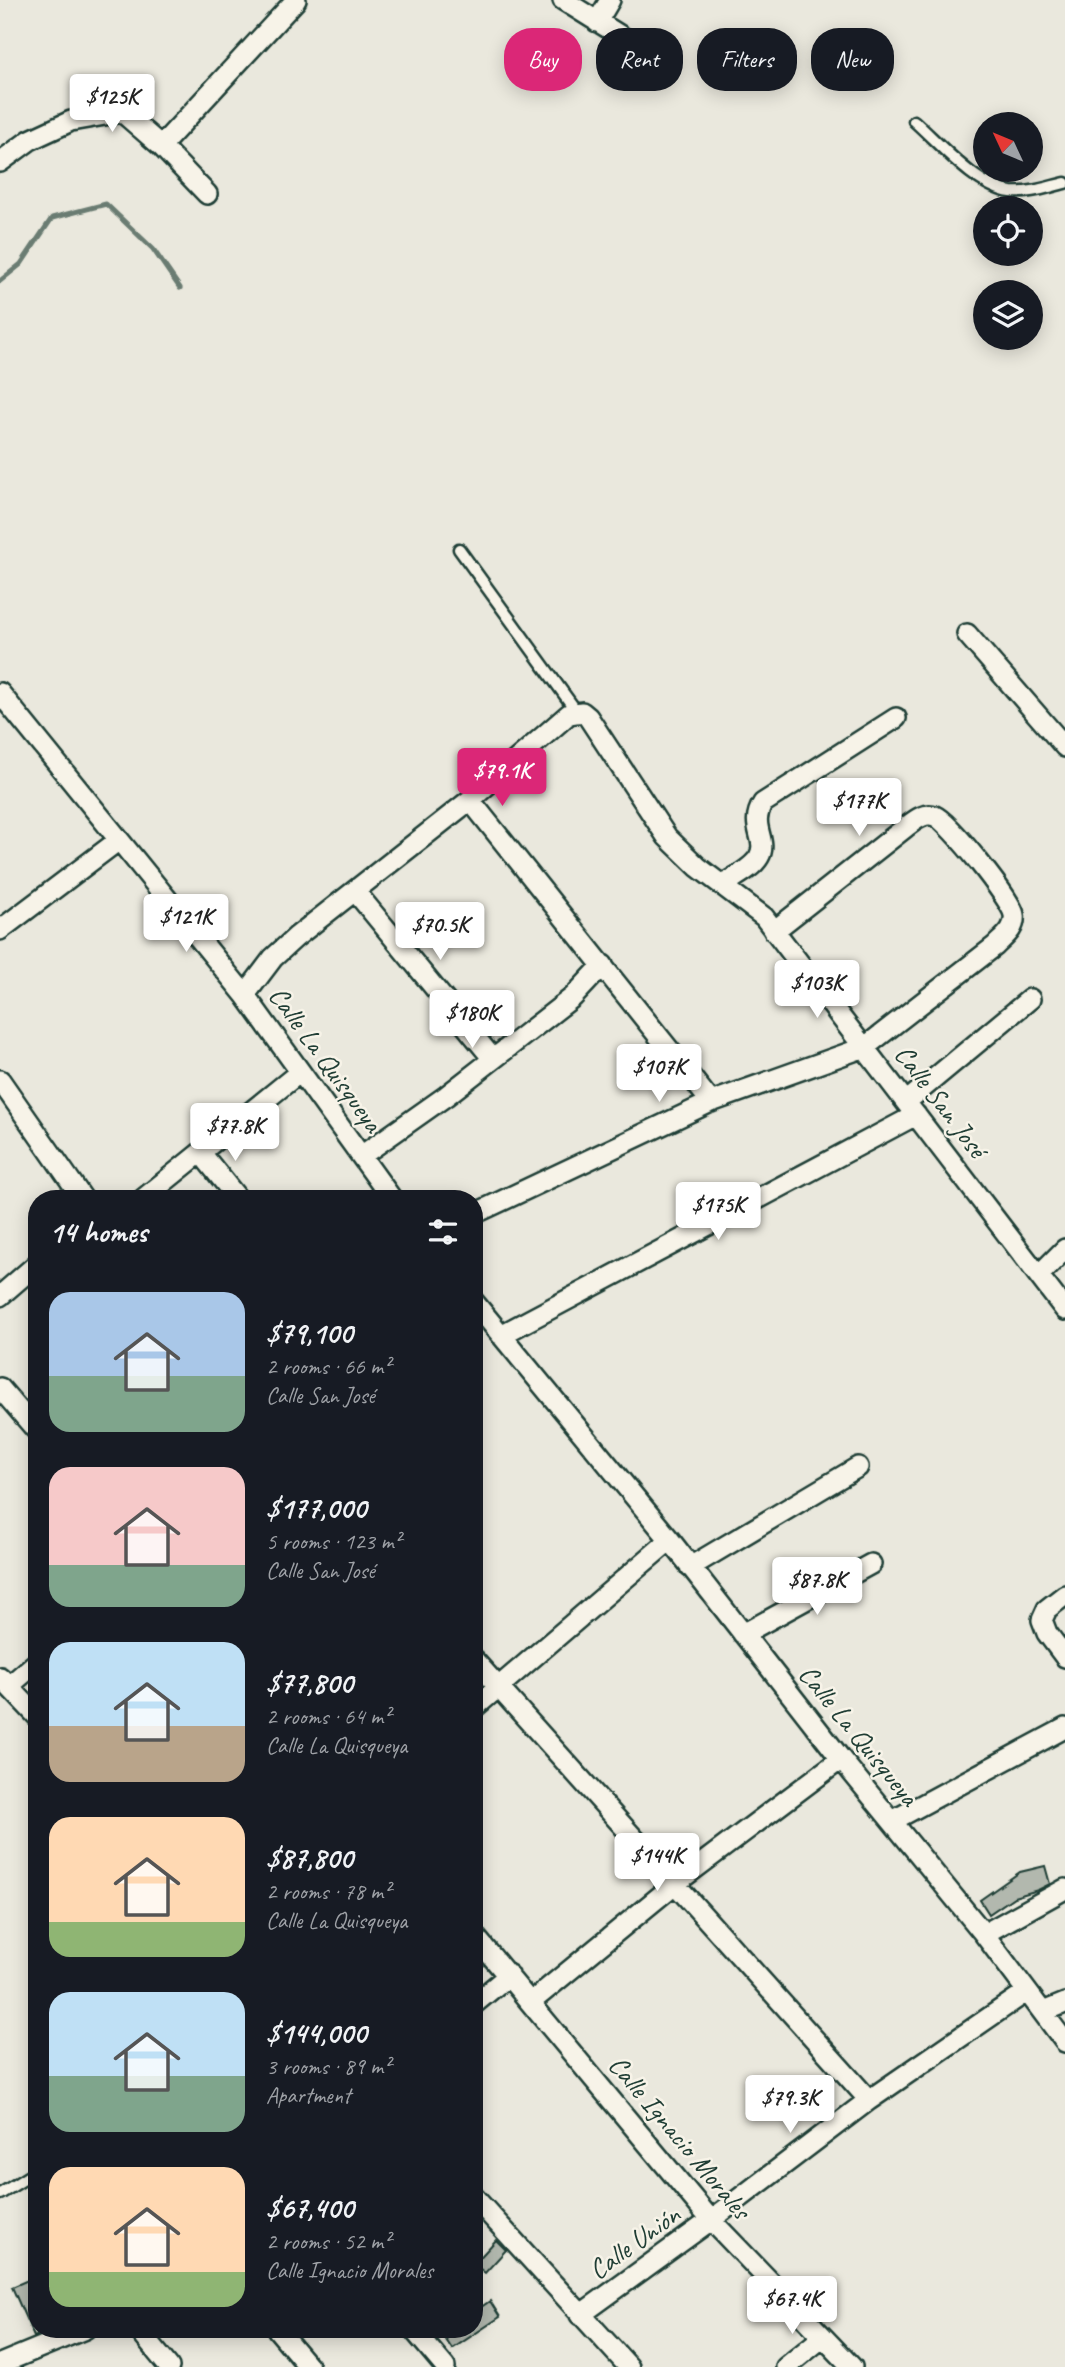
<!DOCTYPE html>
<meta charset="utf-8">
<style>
body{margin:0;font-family:Caveat,sans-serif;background:#20242c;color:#f1f3f6;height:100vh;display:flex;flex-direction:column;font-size:26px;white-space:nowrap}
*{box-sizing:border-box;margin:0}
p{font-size:23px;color:#9ea1a6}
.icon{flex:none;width:38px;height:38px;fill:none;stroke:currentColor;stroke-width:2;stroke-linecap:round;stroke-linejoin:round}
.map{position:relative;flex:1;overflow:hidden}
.details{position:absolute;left:28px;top:1190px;width:455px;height:1148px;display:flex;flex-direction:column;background:#171b24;border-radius:28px;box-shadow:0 4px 18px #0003}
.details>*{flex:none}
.banner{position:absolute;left:504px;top:28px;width:455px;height:63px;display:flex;gap:14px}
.needle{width:46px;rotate:314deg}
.fabs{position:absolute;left:973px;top:112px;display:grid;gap:14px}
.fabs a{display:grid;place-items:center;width:70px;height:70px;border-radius:50%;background:#171b24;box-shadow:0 4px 18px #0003;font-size:35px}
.price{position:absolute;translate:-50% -60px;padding:0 16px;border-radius:7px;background:#fff;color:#222;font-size:23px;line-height:46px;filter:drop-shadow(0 2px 4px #0008)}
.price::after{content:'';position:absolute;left:50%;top:42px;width:21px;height:16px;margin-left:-10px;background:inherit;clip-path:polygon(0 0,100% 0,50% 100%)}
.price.active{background:#db2777;color:#fff}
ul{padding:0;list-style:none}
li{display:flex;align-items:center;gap:21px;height:175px;padding:0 21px}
li span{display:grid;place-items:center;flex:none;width:196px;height:140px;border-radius:21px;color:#555}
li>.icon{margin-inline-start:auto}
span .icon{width:84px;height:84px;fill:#fffc;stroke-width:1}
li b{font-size:30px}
h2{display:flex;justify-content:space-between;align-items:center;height:84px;padding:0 21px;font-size:30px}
.chip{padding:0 24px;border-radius:28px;background:#171b24;box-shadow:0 4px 18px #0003;font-size:24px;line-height:63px}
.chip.active{background:#db2777;color:#fff}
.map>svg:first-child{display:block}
</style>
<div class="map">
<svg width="1065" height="2367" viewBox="0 0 1065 2367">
<rect width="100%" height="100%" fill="#eae8dd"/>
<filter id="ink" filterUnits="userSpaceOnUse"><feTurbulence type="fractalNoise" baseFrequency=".0143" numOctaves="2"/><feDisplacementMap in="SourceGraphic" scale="14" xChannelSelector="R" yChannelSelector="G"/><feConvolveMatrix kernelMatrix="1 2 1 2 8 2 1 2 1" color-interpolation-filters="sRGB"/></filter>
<g filter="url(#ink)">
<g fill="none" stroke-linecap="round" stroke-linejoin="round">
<path stroke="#6a7c72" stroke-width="5" d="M0 281 21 264 52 218 106 204 153 249 180 288"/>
</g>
<path fill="#b2b8ae" stroke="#1f3d34" stroke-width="2" d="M1045 1866 1050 1884 1038 1890 1014 1897 989 1914 980 1900 1020 1872Z
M496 2240 506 2250 485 2273 474 2264Z
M37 2276V2336L34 2337 12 2287Z
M490 2301 500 2317 452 2349 439 2329H474V2312Z"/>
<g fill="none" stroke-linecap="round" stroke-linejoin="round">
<defs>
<path id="lane" d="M914 121C940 144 976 187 1011 192 1029 194 1048 187 1065 183
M459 549 577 712
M0 2194 37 2171"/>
<path id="street" d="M563 0 624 38
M597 22 610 0
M161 146 296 0
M0 162 30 140 71 121 122 112 161 146 207 194
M967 634 1065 747
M0 693 245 995 392 1199
M470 800 569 714 582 712 588 717 667 837 698 867 764 917 1065 1310
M723 885C734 877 752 869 759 857 769 840 748 826 763 803L896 718
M355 891 493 1059
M0 930 119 840
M245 995 273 958 296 937 470 800 711 1102
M0 1080 83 1199
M906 1102 1030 999
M201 1153 238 1199
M361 1156 446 1096 573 997 603 965
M143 1199 300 1072
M474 1214 711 1102 865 1047 995 946C1004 937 1016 929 1014 915 1012 900 949 822 935 816 924 812 914 821 906 827L774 931
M1039 1275 1065 1249
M0 1296 37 1264
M474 1302 670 1540 841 1759 984 1934 1065 2042
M501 1335 916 1115
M0 1388 37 1431
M690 1567 858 1467
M1065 1595 1047 1609 1042 1620 1047 1633 1065 1657
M743 1634 871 1564
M474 1660 869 2100
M0 1677 37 1716
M9 1686 37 1662
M474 1708 670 1540
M892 1821 1065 1728
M984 1934 1065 1889
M474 1935 711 2220 852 2367
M531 2002 676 1883 841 1759
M474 2004 509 1975
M1043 2012 1065 2003
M474 2197 629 2367
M580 2315 711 2220 869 2100 1026 1992
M138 2329 169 2367
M277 2329 309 2367
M413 2329 445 2367
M0 2364 85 2329
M786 2367 823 2337"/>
</defs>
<use href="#lane" stroke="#1f3d34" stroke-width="15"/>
<use href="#street" stroke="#1f3d34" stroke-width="24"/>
<use href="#lane" stroke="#f7f3e8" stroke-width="10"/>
<use href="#street" stroke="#f7f3e8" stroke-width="19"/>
</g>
</g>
<g text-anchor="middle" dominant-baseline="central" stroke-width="5" stroke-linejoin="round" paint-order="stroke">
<g font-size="28" fill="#1f3d34" stroke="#f7f3e8">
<text transform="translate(326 1059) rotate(54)">Calle La Quisqueya</text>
<text transform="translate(941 1101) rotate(53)">Calle San José</text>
<text transform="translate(859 1735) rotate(51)">Calle La Quisqueya</text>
<text transform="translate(680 2137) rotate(50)">Calle Ignacio Morales</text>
<text transform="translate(634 2242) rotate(-36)">Calle Unión</text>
</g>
</g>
</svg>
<div class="fabs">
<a><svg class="needle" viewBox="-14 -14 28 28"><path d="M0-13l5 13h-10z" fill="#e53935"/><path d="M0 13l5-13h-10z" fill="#9ea1a6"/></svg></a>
<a><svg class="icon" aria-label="locate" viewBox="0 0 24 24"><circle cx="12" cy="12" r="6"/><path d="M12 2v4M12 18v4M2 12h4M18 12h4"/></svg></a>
<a><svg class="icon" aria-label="layers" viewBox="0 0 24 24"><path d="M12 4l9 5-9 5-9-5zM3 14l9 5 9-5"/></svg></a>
</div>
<b class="price" style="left:112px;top:134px">$125K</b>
<b class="price active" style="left:502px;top:808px">$79.1K</b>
<b class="price" style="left:859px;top:838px">$177K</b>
<b class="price" style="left:186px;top:954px">$121K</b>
<b class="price" style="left:440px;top:962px">$70.5K</b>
<b class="price" style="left:817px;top:1020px">$103K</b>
<b class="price" style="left:472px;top:1050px">$180K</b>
<b class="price" style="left:659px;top:1104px">$107K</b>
<b class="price" style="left:235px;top:1163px">$77.8K</b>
<b class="price" style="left:718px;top:1242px">$175K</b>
<b class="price" style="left:817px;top:1617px">$87.8K</b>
<b class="price" style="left:657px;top:1893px">$144K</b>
<b class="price" style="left:790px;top:2135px">$79.3K</b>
<b class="price" style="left:792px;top:2336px">$67.4K</b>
<div class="banner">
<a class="chip active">Buy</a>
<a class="chip">Rent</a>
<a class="chip">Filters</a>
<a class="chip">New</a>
</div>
<section class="details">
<h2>14 homes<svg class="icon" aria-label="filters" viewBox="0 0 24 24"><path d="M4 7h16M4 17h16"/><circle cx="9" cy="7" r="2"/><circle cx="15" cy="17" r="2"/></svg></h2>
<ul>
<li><span style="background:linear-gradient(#a9c7e8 60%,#7fa58c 0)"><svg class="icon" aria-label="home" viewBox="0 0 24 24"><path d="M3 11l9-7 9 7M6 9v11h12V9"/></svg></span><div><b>$79,100</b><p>2 rooms · 66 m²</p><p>Calle San José</p></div></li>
<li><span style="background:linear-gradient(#f6c9c9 70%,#7fa58c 0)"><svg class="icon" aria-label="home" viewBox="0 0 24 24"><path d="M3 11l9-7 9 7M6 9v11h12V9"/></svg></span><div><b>$177,000</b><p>5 rooms · 123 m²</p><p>Calle San José</p></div></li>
<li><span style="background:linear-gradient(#bfe0f5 60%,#b9a48a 0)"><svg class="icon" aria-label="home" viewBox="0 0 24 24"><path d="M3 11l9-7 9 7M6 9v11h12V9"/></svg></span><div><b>$77,800</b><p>2 rooms · 64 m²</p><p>Calle La Quisqueya</p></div></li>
<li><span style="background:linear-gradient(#ffd9b3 75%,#8fb573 0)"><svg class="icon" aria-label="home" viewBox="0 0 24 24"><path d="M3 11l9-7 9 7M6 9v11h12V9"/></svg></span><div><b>$87,800</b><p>2 rooms · 78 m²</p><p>Calle La Quisqueya</p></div></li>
<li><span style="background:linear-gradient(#bfe0f5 60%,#7fa58c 0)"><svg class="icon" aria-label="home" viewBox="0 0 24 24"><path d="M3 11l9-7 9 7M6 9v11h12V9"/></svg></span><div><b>$144,000</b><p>3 rooms · 89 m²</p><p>Apartment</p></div></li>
<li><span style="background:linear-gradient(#ffd9b3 75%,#8fb573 0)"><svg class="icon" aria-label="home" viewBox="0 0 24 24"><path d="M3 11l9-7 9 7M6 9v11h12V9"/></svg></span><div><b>$67,400</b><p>2 rooms · 52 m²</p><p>Calle Ignacio Morales</p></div></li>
</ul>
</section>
</div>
